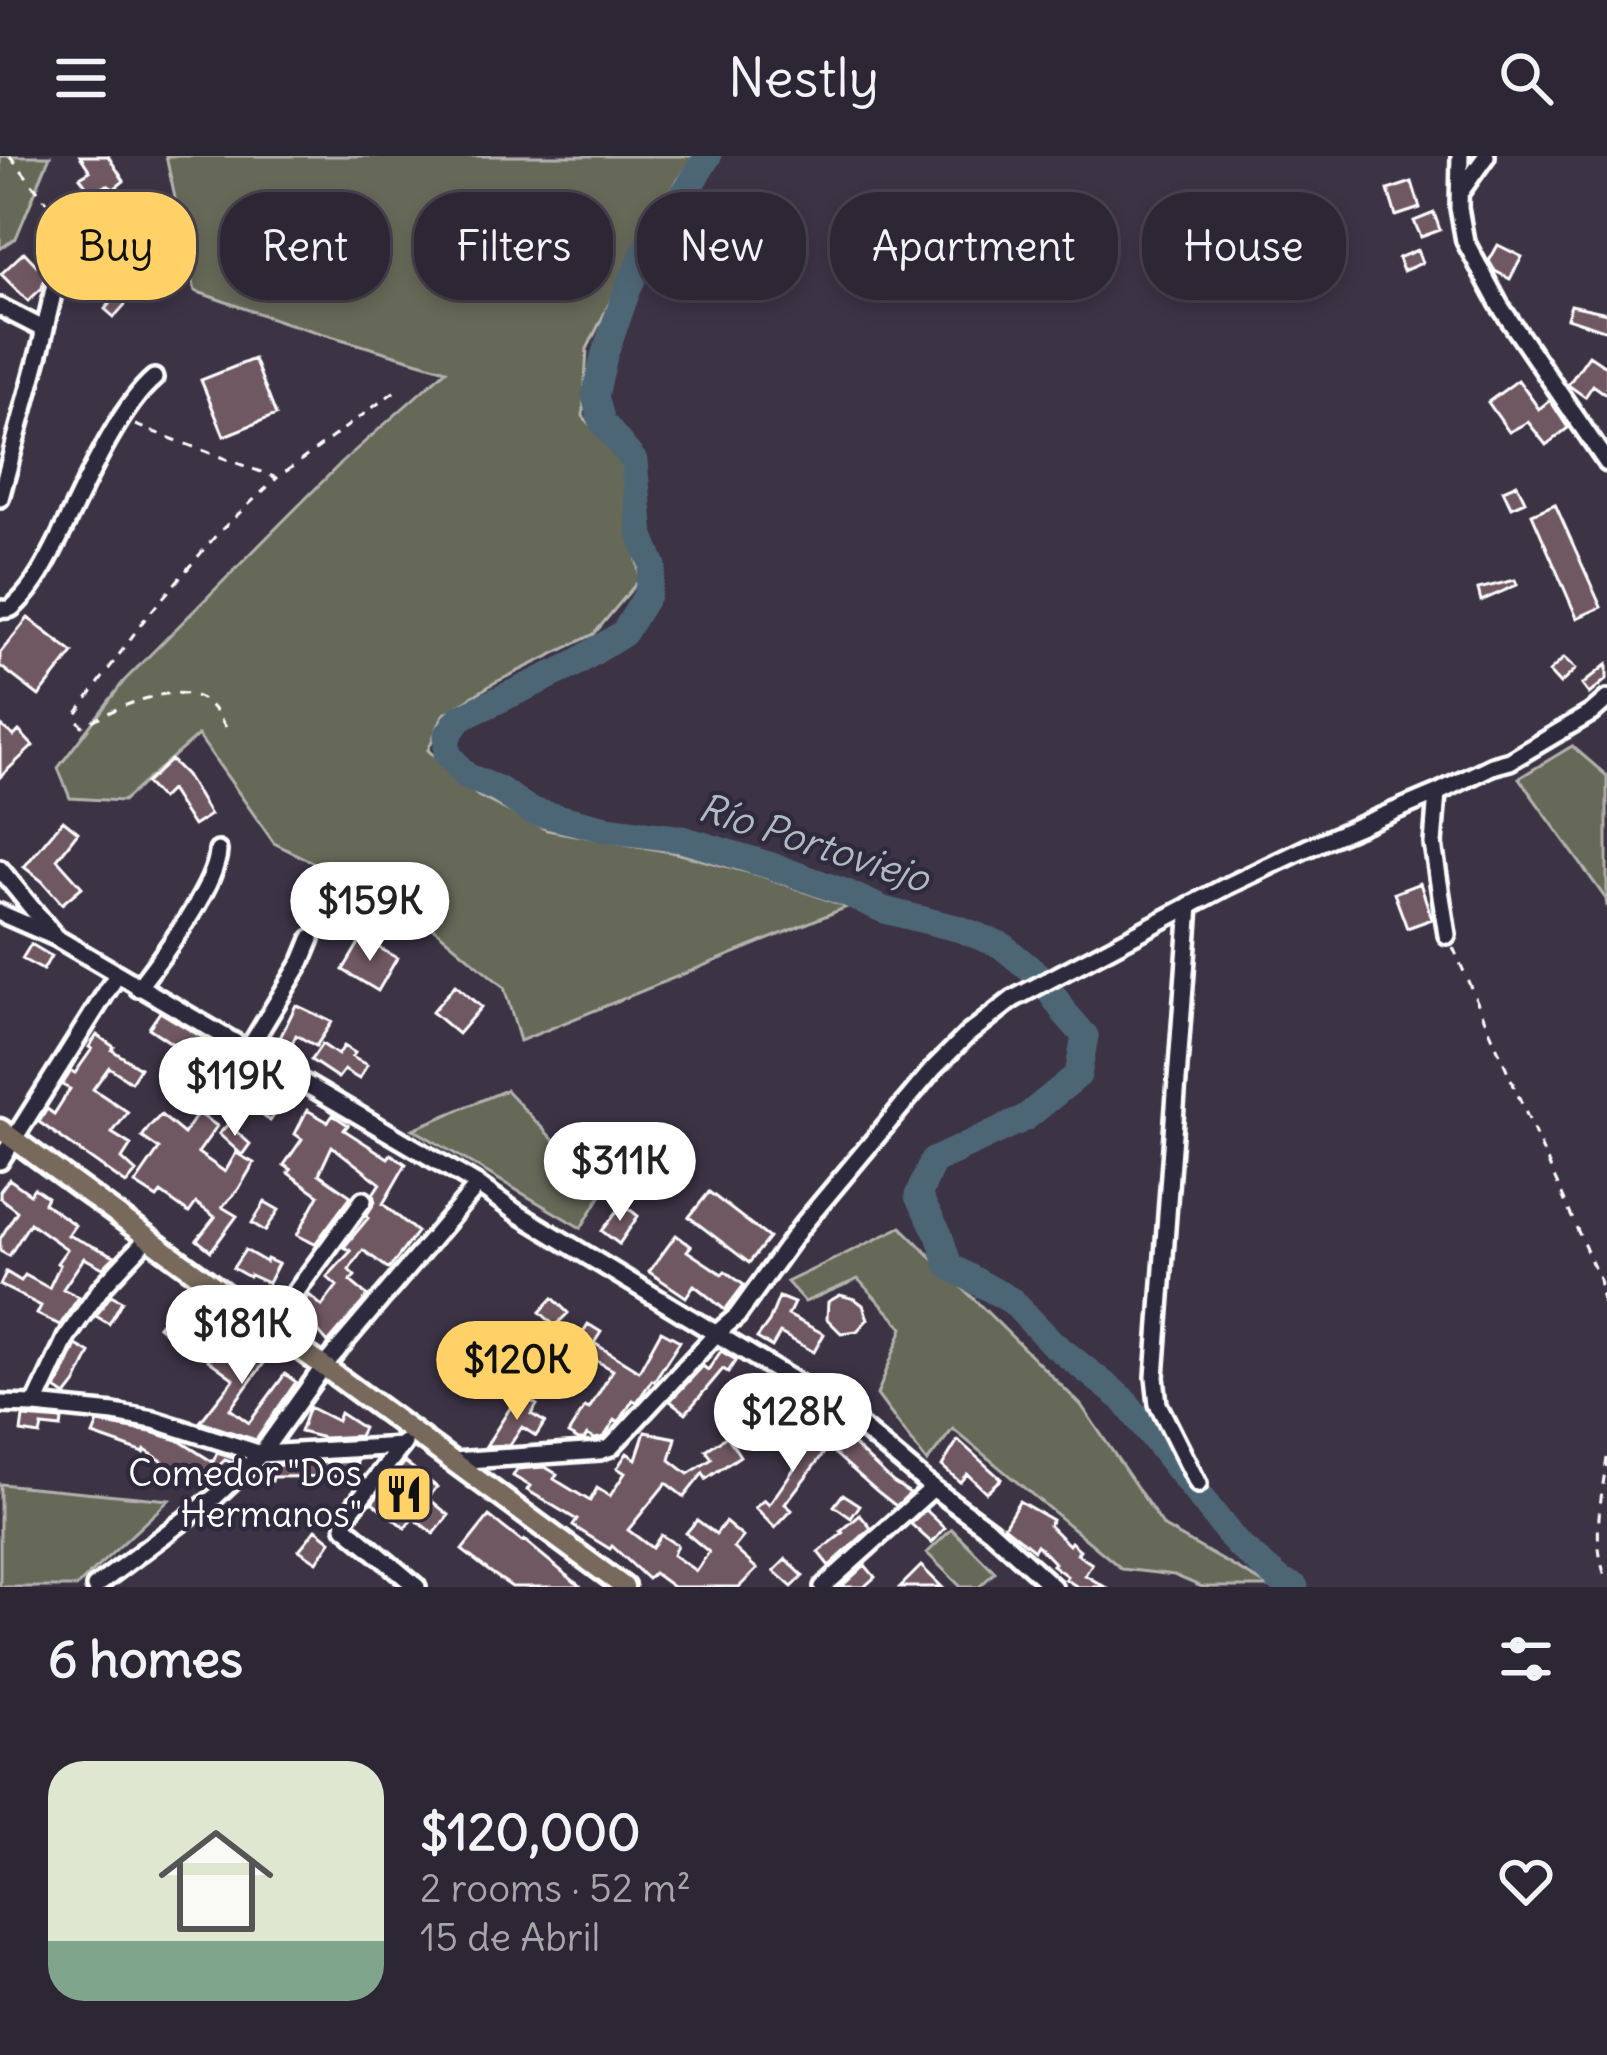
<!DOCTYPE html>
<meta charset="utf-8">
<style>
body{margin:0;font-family:Delius,sans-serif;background:#393240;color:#f1f3f6;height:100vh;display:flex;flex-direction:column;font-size:45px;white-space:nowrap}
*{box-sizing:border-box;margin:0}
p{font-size:39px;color:#a7a5ac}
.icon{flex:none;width:66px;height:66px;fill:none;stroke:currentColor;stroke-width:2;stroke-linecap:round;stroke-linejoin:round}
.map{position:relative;height:1431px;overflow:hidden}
.drawer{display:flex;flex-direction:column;background:#2d2634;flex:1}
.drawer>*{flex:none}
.top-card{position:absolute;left:36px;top:36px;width:1536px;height:108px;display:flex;gap:24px}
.price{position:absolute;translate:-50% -102px;padding:0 27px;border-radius:42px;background:#fff;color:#222;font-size:39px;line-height:78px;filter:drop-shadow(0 3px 6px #0008)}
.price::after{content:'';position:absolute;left:50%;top:72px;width:36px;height:27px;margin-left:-18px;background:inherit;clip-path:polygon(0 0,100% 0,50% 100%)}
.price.current{background:#ffd166;color:#111}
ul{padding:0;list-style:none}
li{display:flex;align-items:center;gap:36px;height:300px;padding:0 48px}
li span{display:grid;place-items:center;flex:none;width:336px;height:240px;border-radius:36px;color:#555}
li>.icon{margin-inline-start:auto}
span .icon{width:144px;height:144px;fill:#fffc;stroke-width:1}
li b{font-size:51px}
h2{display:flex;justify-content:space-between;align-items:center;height:144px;padding:0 48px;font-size:51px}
.tag{padding:0 42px;border-radius:48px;background:#2d2634;box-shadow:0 6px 18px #0003,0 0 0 3px #48434f;font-size:42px;line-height:108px}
.tag.current{background:#ffd166;color:#111}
header{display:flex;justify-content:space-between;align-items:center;height:156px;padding:0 48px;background:#2d2634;font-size:54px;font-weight:600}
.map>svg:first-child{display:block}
</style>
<header><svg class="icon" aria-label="menu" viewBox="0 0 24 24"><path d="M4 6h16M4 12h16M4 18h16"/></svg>Nestly<svg class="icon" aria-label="search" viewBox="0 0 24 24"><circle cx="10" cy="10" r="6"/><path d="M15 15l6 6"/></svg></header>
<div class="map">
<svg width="1607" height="1431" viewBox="0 0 1607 1431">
<rect width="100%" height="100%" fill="#3c3345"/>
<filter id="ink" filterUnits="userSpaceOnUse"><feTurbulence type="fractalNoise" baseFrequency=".00833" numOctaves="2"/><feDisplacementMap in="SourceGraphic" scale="24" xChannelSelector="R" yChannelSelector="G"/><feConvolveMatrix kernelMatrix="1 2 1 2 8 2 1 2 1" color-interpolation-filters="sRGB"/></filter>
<g filter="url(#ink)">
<path fill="#666759" stroke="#b2b3ac" stroke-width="3" d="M0 0H50L16 82 0 93Z
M166 0H695L651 62 587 193 583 260 622 308 640 423 594 478 494 527 443 559 428 594 478 640 547 674 676 697 762 720 847 751 520 885 504 831 418 759 274 687 198 579 123 645 70 642 58 612 124 525 342 306 446 214 283 166 195 135Z
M1572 590 1607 620V751L1606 743 1519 622Z
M506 934 603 1036 581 1072 413 973Z
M901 1071 1081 1249 1164 1371 1270 1431H1202L1174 1419 1122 1413 953 1273 927 1306 877 1239 903 1172 858 1123 805 1146 787 1126Z
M0 1328 169 1344 76 1431H0Z
M952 1373 995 1416 979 1431H961L927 1397Z"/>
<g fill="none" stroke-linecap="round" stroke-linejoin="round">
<path stroke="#4d6676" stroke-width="27" d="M708 0 688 32 657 71 628 132 604 200 595 240 602 266 634 305 641 380 653 410 647 439 624 477 571 510 460 562 447 580V597L466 620 498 633 531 655 606 673 682 683 772 710 849 738 884 754 960 773 1001 789 1041 822 1065 857 1085 880 1078 919 1025 962 933 1005 918 1040 939 1079 949 1110 1012 1145 1052 1187 1123 1243 1237 1388 1282 1426 1295 1431"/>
</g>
<path fill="#705863" stroke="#fff" stroke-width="3" d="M80 0H108L124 25 114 33 107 29 92 38 80 21 90 15Z
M1412 26 1420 52 1396 60 1388 34Z
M1434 57 1440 74 1421 81 1414 65Z
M83 82 101 92 90 111 74 101Z
M1498 89 1522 101 1510 123 1495 115 1489 105Z
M1417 94 1422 107 1403 115 1398 102Z
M24 96 45 118 42 132 28 145 1 118Z
M128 127 137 135 114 161 105 153Z
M1571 149 1607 157V175L1567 162Z
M1589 199 1607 211V239L1593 229 1585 241 1568 229Z
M254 203 276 259 224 280 201 224Z
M1518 224 1539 253 1550 244 1568 272 1546 289 1528 266 1509 276 1488 246Z
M1517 328 1525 345 1511 351 1503 334Z
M1555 348 1601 451 1577 462 1532 358Z
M1515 424 1517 429 1481 445 1478 433Z
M28 462 73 497 39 540 0 510V497Z
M1564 502 1576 513 1560 528 1549 516Z
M1607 508V523L1589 538 1582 529Z
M0 569 14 580 19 575 33 590 0 621Z
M171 604 186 619 210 659 193 670 170 634 161 643 146 627Z
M63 664 78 676 57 703 82 731 62 748 42 725 24 711Z
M1420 727 1432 763 1407 772 1394 737Z
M362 782 397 802 378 835 343 814Z
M31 788 51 800 43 814 22 803Z
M455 829 481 851 458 878 432 856Z
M296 849 332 866 316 890 296 879 288 896 276 890Z
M160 856 225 895 217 908 199 898 182 923 167 913 180 893 149 872Z
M97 879 114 891 112 894 140 912 131 926 109 911 93 933 128 956 112 977 131 989 122 1003 136 1016 126 1028 39 966 47 953 54 958 70 933 62 929 71 915 75 917 92 893 89 891Z
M322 888 338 899 344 890 355 897 352 901 367 909 359 923 344 914 338 922 311 904Z
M248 908 290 937 270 965 229 935Z
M307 954 328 966 333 959 348 969 344 974 388 1002 391 998 406 1008 383 1048 417 1076 389 1113 363 1094 349 1114 355 1120 350 1125 368 1140 328 1187 309 1165 296 1156 309 1139 322 1150 337 1130 327 1121 351 1095 344 1091 368 1062 366 1060 375 1046 373 1038 380 1027 332 990 319 1018 351 1040 315 1088 297 1079 319 1039 288 1017 291 1014 284 1009 302 983 295 978Z
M198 957 217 970 198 997 225 1016 236 997 254 1007 238 1034 222 1051 237 1060 211 1095 197 1084 215 1061 196 1047 189 1057 161 1037 157 1042 135 1028 159 993 142 981 149 971 161 959 184 978Z
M228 968 250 988 242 999 219 978Z
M9 1023 30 1038 34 1032 47 1041 44 1047 75 1069 68 1079 115 1100 103 1112 84 1102 63 1133 79 1141 60 1169 37 1158 41 1150 0 1129 6 1116 21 1125 25 1119 49 1132 60 1109 57 1107 67 1093 30 1067 9 1100 0 1095V1083L17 1055 0 1042V1035Z
M709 1036 769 1082 749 1107 689 1061Z
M265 1046 279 1054 265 1075 252 1067Z
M623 1048 638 1060 619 1088 602 1075Z
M676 1079 691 1090 687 1095 722 1118 725 1115 744 1129 725 1154 694 1129 686 1141 649 1116Z
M245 1094 266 1106 267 1103 278 1108 268 1127 250 1119 249 1121 233 1112Z
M111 1139 122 1145 109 1168 96 1160Z
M840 1139 855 1143 863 1149 868 1163 857 1175 841 1177 827 1163 828 1146Z
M779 1141 794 1147 788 1159 824 1178 814 1196 780 1177 772 1191 757 1182 769 1166Z
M553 1142 568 1157 555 1170 540 1156Z
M179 1144 192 1154 171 1181 158 1170Z
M588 1168 601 1176 594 1187 639 1215 661 1175 680 1185 654 1225 652 1224 637 1246 633 1244 621 1263 618 1266 615 1264 604 1281 595 1283 587 1279 584 1284H579L568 1278 585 1251 589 1253 613 1214 573 1192Z
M228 1172 252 1188 250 1191 267 1203 230 1253 249 1267 285 1218 296 1226 256 1284 200 1266 234 1223 208 1204Z
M76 1189 90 1197 76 1227 66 1240 56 1233Z
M721 1195 736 1204 728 1216 723 1213 686 1257 670 1245 703 1210 708 1214Z
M519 1238 537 1249 531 1258 545 1266 536 1280 522 1271 510 1289 486 1290Z
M309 1251 337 1265 340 1257 363 1272 359 1280 324 1282 300 1276Z
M23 1261 62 1264 61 1272 42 1270 40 1279 21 1276Z
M98 1267 151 1276 178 1284 213 1306 217 1297 236 1303 233 1307 225 1304 207 1321 208 1318 198 1308 189 1322 145 1294 144 1297 93 1279Z
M798 1271 827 1293 785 1348 792 1354 775 1372 755 1352 764 1344 769 1349 800 1304 783 1293Z
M645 1276 676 1282 670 1304 688 1318 712 1303 706 1294 727 1280 740 1300 706 1323 703 1317 684 1341 666 1327 628 1374 652 1392 661 1379 677 1389 673 1399 696 1415 709 1396 686 1377 697 1364 716 1378 725 1366 743 1381 734 1392 757 1413 739 1431H673L654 1417 648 1423 612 1390 610 1393 573 1370 577 1364 527 1334 530 1330 513 1320 517 1313 545 1311 557 1318 554 1323 590 1345 597 1332 610 1340 625 1317 617 1312 627 1297 636 1303Z
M847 1283 893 1326 910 1337 896 1350 877 1335 834 1297Z
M958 1284 1001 1323 986 1336 967 1318 960 1326 942 1310Z
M357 1305 356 1320 273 1321 272 1325 256 1319 266 1310Z
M405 1306 437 1331 428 1342 449 1359 434 1378 413 1362 405 1372 372 1346Z
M843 1338 860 1349 851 1362 834 1350Z
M1019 1345 1052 1364 1049 1369 1069 1389 1071 1386 1080 1394 1077 1398 1092 1408 1085 1419 1105 1431H1078L1065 1423 1067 1420 1052 1409 1054 1407 1037 1389 1034 1394 1004 1370Z
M926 1354 945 1372 932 1387 911 1368Z
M860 1359 871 1372 829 1410 818 1396 843 1377 841 1375Z
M489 1360 522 1386 524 1384 581 1431H512L489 1415 462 1394Z
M316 1373 331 1385 317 1406 299 1394Z
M786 1403 803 1420 792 1431 774 1415Z
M865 1409 875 1421 864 1431H841Z
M921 1410 942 1431H900Z"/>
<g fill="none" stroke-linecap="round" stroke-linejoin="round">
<defs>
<path id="minor" d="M1460 0 1459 52 1465 85 1500 150 1607 307
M1461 35 1486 0
M0 151 43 173
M0 342 41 190 68 72 114 52
M0 453C10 453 9 455 17 447 35 430 47 406 58 384 80 339 117 253 154 222
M1437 637 1433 688 1447 779
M0 713 53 778
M1190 749 1155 1221 1158 1248 1198 1328
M0 757 55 781 478 1029 517 1057 837 1251 933 1332 990 1374 1053 1431
M138 832C161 801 216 732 218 695
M248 894 302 805 311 783
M0 1005 117 819
M271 1170 363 1044
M0 1248 35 1249 114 1257 154 1264 261 1298 402 1290
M35 1249 66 1182 102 1131 148 1082
M404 1287 351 1354 345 1363V1371L417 1431
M453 1305 600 1295 611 1291 718 1176 737 1160 801 1071 933 913 967 879 1013 843 1227 730 1307 692 1437 637 1492 610 1510 605 1591 557 1607 543
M95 1431 215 1341 261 1298 324 1210 478 1029
M823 1431 933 1332"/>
<path id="major" d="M0 973 624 1431"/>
</defs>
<use href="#minor" stroke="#fff" stroke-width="24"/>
<use href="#major" stroke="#fff" stroke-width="27"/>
<path stroke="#fff" stroke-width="3" stroke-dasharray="9 9" stroke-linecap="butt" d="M10 0 58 60
M135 269 277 322 398 233
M226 571C221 564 216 554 209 548 178 520 113 554 82 570L75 560 144 464 218 377 277 322
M1453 791 1599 1123 1607 1170
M1607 1302C1601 1344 1591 1386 1607 1425"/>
<use href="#minor" stroke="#2f2a3d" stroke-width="15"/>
<use href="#major" stroke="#77695c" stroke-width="18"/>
</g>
</g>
<defs>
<symbol id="restaurant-square" viewBox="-11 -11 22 22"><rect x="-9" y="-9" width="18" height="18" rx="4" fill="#ffd166" stroke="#2f2a3d"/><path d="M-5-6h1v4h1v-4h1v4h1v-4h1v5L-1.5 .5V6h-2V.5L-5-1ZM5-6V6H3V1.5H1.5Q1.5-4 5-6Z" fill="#111"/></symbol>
</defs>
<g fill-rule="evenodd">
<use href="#restaurant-square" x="371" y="1305" width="66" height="66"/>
</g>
<g text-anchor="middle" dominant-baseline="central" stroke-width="9" stroke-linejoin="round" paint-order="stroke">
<g font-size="36" fill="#fff" stroke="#2f2a3d" text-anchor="end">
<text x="362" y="1317">Comedor "Dos<tspan x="362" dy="41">Hermanos"</tspan></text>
</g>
<g font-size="39" font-style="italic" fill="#afbac1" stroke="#2f2a3d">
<text transform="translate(814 687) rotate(18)">Río Portoviejo</text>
</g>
</g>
</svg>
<b class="price" style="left:370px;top:808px">$159K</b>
<b class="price" style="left:235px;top:983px">$119K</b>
<b class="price" style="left:620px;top:1068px">$311K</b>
<b class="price" style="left:242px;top:1231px">$181K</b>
<b class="price current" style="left:517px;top:1267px">$120K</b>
<b class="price" style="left:793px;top:1319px">$128K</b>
<div class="top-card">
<a class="tag current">Buy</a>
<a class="tag">Rent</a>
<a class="tag">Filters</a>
<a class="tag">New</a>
<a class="tag">Apartment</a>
<a class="tag">House</a>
</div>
</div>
<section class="drawer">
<h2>6 homes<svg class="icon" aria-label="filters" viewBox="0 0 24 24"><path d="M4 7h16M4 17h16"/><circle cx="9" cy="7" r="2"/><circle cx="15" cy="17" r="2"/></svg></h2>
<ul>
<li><span style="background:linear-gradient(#dfe7d0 75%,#7fa58c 0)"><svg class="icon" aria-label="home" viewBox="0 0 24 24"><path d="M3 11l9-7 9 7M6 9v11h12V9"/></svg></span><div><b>$120,000</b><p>2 rooms · 52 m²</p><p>15 de Abril</p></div><svg class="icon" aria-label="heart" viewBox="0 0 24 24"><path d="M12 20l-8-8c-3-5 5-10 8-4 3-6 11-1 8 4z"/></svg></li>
</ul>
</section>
